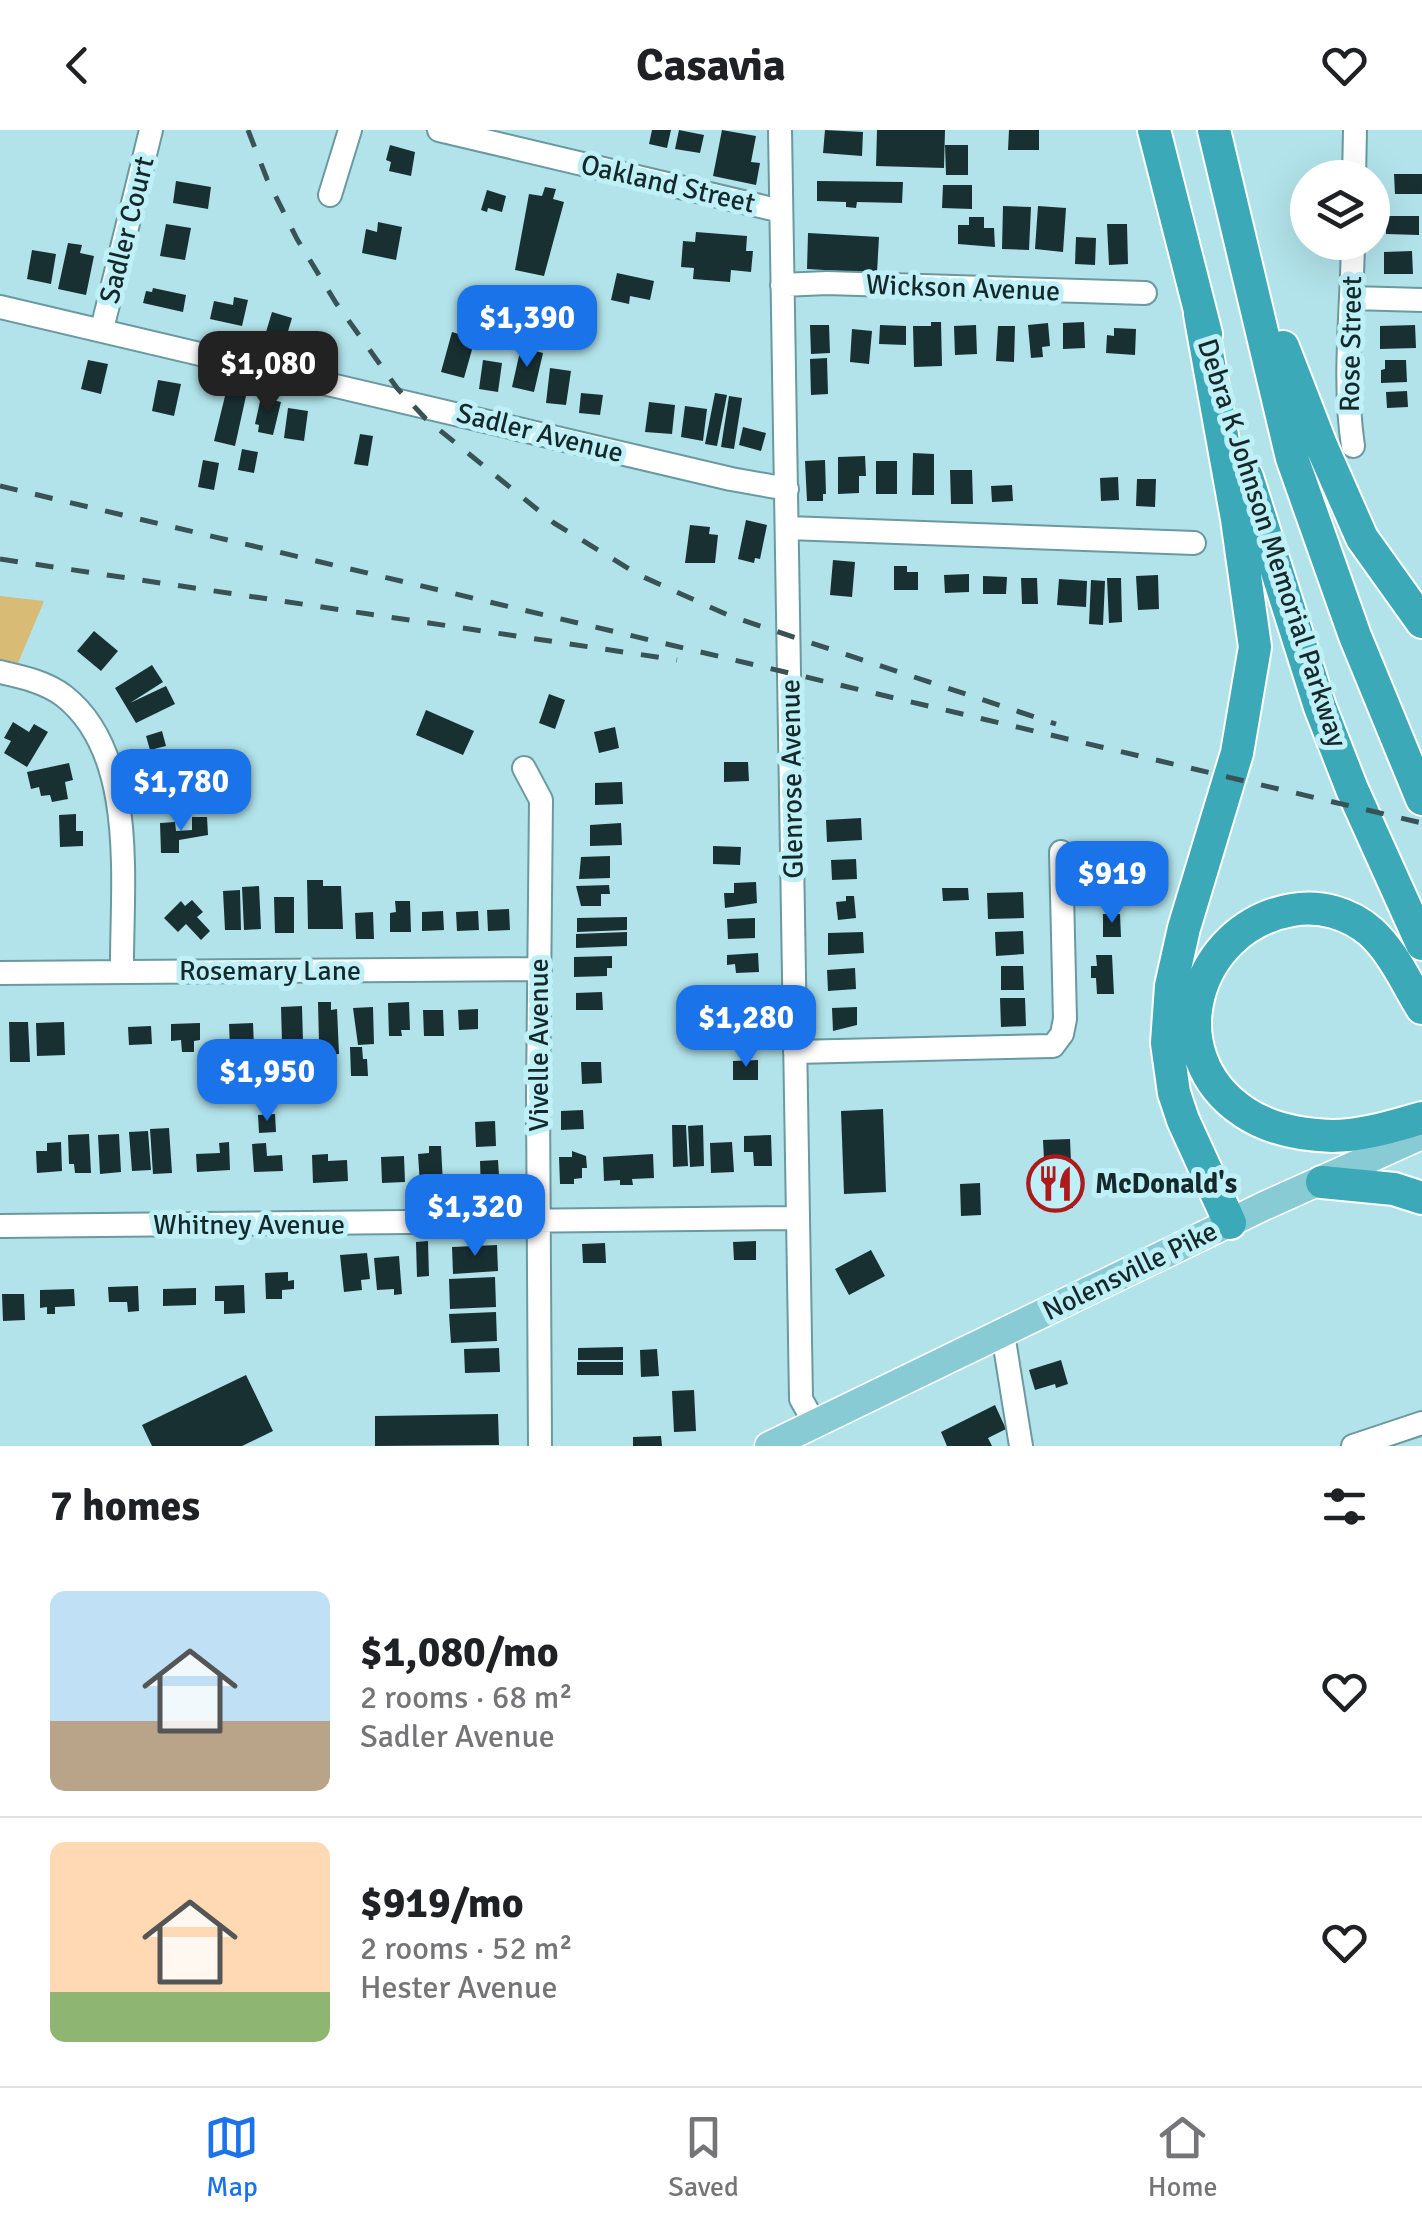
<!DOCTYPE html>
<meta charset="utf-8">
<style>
body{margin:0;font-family:Signika,sans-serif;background:#f2f2f2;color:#202124;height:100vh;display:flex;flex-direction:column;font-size:38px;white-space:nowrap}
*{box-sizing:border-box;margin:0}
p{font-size:32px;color:#757577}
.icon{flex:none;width:55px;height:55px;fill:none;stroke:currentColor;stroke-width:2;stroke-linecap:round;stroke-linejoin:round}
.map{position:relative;height:1316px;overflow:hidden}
.panel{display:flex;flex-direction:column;background:#fff;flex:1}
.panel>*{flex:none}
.controls{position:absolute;left:1290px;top:30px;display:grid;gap:20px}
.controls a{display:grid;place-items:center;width:100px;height:100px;border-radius:50%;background:#fff;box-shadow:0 10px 40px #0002;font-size:50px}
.price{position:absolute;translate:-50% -85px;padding:0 22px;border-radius:20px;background:#1a73e8;color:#fff;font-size:32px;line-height:65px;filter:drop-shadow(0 2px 5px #0008)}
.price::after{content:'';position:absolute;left:50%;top:60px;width:30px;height:22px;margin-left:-15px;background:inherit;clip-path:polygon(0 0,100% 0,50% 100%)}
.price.active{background:#222;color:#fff}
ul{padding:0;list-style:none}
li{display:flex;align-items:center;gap:30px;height:250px;padding:0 50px}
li+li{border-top:2px solid #e0e0e0}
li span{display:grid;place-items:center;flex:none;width:280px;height:200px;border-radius:15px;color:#555}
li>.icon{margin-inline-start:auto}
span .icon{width:120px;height:120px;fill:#fffc;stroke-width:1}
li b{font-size:42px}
h2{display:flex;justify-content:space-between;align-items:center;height:120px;padding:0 50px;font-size:42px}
header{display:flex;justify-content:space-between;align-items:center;height:130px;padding:0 50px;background:#fff;font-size:45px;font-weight:700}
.tab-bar{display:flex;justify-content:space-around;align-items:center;height:140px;border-top:2px solid #e0e0e0;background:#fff;font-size:28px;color:#757577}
.tab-bar a{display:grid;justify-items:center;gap:5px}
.tab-bar .active{color:#1a73e8}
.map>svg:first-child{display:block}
</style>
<header><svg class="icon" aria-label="back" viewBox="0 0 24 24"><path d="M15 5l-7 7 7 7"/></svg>Casavia<svg class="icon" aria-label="heart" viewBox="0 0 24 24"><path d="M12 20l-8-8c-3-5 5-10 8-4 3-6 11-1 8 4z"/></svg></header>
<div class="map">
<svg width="1422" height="1316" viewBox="0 0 1422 1316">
<rect width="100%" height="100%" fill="#b2e3ea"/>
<path fill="#d8bb75" d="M0 466 44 471 18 533 0 529Z"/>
<path fill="#193033" d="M652 0H671L667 18 649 14Z
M679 0 704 5 700 23 675 19Z
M722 0 756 6 751 32 760 33 756 55 713 46Z
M825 0 863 2 862 26 823 23Z
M877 0H945L944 38 876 36Z
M1009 0H1039V20H1008Z
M390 15 415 22 411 46 389 41 391 32 386 30Z
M945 15H968V45H946Z
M1394 44H1422V64H1395Z
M176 51 211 57 208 79 173 73Z
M817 51 903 52 902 73 857 72 856 78 846 77V72L817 71Z
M943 55H972V79L942 78Z
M545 57 556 59 553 69 564 72 544 146 515 140 529 64 542 66Z
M487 60 506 66 502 82 488 78 487 82 481 80Z
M1003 76 1031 77 1029 120 1002 119Z
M1038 76 1066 78 1063 122 1035 119Z
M1386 86H1419V105L1386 104Z
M969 87H984V98H994L995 117 958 114V95H969Z
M378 92 402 97 396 130 362 123 366 99 377 102Z
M166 94 191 98 185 130 160 126Z
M1107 94H1127L1128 134 1109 135Z
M696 102 747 106 746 121H753L751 142 731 140 730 152 693 149 694 138 681 137 683 111 695 112Z
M808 103 879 107 877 143 807 139Z
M1076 107 1096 108 1095 135 1075 134Z
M68 113 82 115 80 123 94 126 86 165 58 159Z
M32 120 56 124 51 154 27 149Z
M1412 121 1413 144H1384V122Z
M617 143 654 151 650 170 630 166 629 174 611 170Z
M153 158 186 165 183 182 143 173 146 161 152 162Z
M234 167 248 170 242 196 210 189 214 171 233 175Z
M272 182 292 188 286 208 266 202Z
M931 192H941L942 236 914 237 913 196H931Z
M1084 192 1085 218 1063 219V193Z
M1048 193 1050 216 1042 217 1043 227 1031 228 1028 195Z
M810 195H829L830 223 811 224Z
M880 195 906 196V215L879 214Z
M976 195 977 224 955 225 954 196Z
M1415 195 1416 218 1380 219V196Z
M998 196H1015L1014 232 996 231Z
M1114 198 1136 199 1135 225 1106 223 1107 205 1114 206Z
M852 199 872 201 869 234 850 232Z
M452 202 475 209 464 248 441 242Z
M521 217 543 223 534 262 512 257Z
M827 228 828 264 811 265 810 229Z
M88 230 108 234 101 264 81 259Z
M483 230 502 233 498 262 479 259Z
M1385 230H1406L1407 252 1381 253V240L1385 239Z
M550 238 571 241 566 275 546 273Z
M158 250 181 254 174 286 152 281Z
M1407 261 1408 277 1387 278 1386 262Z
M226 262 246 266 235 316 214 311Z
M581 263 603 265 600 285 579 283Z
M715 263 727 265 717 316 705 314Z
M729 266 742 268 734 319 721 317Z
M261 267 281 272 273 305 258 302 259 295 255 294Z
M649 272 675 275 672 304 645 302Z
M685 276 707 279 703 311 681 307Z
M288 278 308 281 304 311 284 308Z
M743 297 766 303 761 321 739 315Z
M360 304 373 306 368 336 354 334Z
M242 319 258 322 254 343 238 340Z
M913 323 934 324V365H912Z
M865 326 866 346H859V363L838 364V327Z
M203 330 219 333 214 360 198 357Z
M825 330 826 364H823V371H807L805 331Z
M876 331H897V364H876Z
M950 340H972L973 374H951Z
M1118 347 1119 370 1101 371 1100 348Z
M1137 349H1156L1155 377 1136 376Z
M1012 355 1013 371 992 372 991 356Z
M746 390 767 395 760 429 755 428 754 433 738 429Z
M690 395 710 397 709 404 718 405 715 433H685Z
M833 430 855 432 852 467 830 465Z
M894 436H907V442H918V460H894Z
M969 444V462L945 463 944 445Z
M1158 445 1159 479 1138 480 1136 446Z
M983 446 1007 447 1006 464H983Z
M1021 448H1037L1038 474H1022Z
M1107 448H1121L1122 492 1109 493Z
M1059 449 1087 451 1086 477 1057 475Z
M1091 450 1105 451 1103 495 1089 494Z
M94 501 118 521 101 541 77 521Z
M152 535 163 552 130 573 166 556 175 574 136 593 115 558Z
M549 564 565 570 555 599 539 593Z
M426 580 474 601 463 625 416 605Z
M13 592 29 602 34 594 48 602 27 637 4 623 11 611 4 608Z
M615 597 619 618 599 623 594 602Z
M162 601 166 616 150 620 146 606Z
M724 632H748L749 651 724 652Z
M69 633 73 650 65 652 68 669 52 672 50 665 41 666 39 657 31 659 27 642Z
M175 645 177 667 160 669 159 660 154 661 153 648Z
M622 652 623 674 595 675V653Z
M76 684V701H83V716L60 717 59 685Z
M192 687H207L208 705 179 710V723H161L160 693 175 692 176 701 192 700Z
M861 688 862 710 827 712 826 690Z
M621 693 622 715 590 716V695Z
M1121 712 1122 735 1103 736V713Z
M713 716 741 717 740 735 713 734Z
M610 726V748L579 749 581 727Z
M856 729 857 749 832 750 831 730Z
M1119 743 1120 766 1103 767 1101 744Z
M307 750H323V756H341L343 799H308Z
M756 752 757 773 725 778 724 763H734V753Z
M609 755 610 764H601V776H581L576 756Z
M259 756 261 799 244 800 242 757Z
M942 758H968L969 770 943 771Z
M240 760 241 800H225L223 761Z
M1023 762 1024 788 988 789 987 763Z
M846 766H854L856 788 838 790 836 772 846 771Z
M274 767H294V803H275Z
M192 770 203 782 197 787 210 801 201 810 186 794 178 802 164 788 181 771 185 776Z
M395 771H410L411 802H390V783L396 782Z
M509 779 510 800 488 801 487 780Z
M443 781 444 800 422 801V782Z
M478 781 479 800 457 801 456 782Z
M373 782 374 809H356L355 783Z
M1103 784H1120L1121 807H1103Z
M627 787V800L577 802V788Z
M755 788V808L728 809 727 789Z
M1023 801 1024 824 996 826 995 802Z
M627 802V816L576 818V804Z
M863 802 864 823 828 825V803Z
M758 823 759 842 736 843 735 834 727 835V825Z
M1096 825H1112L1114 864H1097L1096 848H1091V836H1097Z
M612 826V838H607V846L574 847V827Z
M1001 836H1023L1024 860H1001Z
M855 838 856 859 828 861 827 840Z
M754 859 755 879 727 881 726 860Z
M602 862 603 880H576V863Z
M1000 868H1025L1026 896 1001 897Z
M318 872H331V880L337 879 339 924 327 925V913H319Z
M409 872 410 900H401L402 906H389L388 873Z
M302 876 303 911 282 912 281 877Z
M373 877 374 914 358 915 353 878Z
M857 877V895L833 901 832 878Z
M478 879V899L459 900 458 880Z
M423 880H443L444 906H424Z
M9 892H28L30 932H10Z
M64 892 65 925 37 926 36 893Z
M200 893V910L194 911V922H182L181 910 171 911V894Z
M253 893 254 917 230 918 229 894Z
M151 896 152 914 129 915 128 897Z
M350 917H362L363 929H367L368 946H351Z
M317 929H335L336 949 317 950Z
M758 930V950H733V931Z
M581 932H601L602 953 582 954Z
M883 979 886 1062 844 1064 841 981Z
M583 980 584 999 561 1000V981Z
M275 984 276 1002 259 1003 258 985Z
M495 991 496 1016 476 1017 475 992Z
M672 995H686L688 1036 673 1037Z
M703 995 704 1036 690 1037 688 996Z
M169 998 172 1043 153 1044 150 999Z
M148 1001 151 1040 132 1041 129 1002Z
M89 1004 91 1043H75L74 1034H69L68 1005Z
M119 1004 121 1042 100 1044 98 1005Z
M771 1005 772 1036H754L753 1022H744V1006Z
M1070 1009 1073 1078 1041 1079 1039 1030H1044L1043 1010Z
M61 1012 62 1041 37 1043 36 1021H47V1013Z
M229 1012 230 1040 197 1042 196 1024 220 1023 219 1013Z
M732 1012 734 1042 711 1043 710 1013Z
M266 1013 267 1026 282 1025 283 1041 254 1042 252 1014Z
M429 1016H441L443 1054 420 1055 418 1024 429 1023Z
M572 1021 586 1026 587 1038H582V1048L574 1049V1054H560L559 1027H572Z
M328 1024V1031L347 1030 348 1051 313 1053 312 1025Z
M653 1024 654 1048 632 1049 633 1055H620V1050L604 1051 603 1027Z
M404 1026 405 1052 382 1053 381 1027Z
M498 1030 500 1061H481L480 1031Z
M980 1053 981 1085 961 1086 960 1054Z
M428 1111 429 1146 417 1147 416 1112Z
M756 1111V1130H734L733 1112Z
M605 1113 606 1133H583L582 1114Z
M497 1115 498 1141 453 1144 452 1117Z
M871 1120 885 1146 849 1165 835 1139Z
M367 1123 370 1149 361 1150 362 1160 344 1162 340 1125Z
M399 1126 402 1164 394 1165V1159L377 1160 374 1128Z
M288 1142V1151L294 1150V1159L282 1160V1169H266L265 1143Z
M495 1147 496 1177 450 1179 449 1149Z
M244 1155 245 1183 224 1184V1171H215V1156Z
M138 1156 139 1181 128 1182 127 1172H109L108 1157Z
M196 1158V1175L163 1176V1159Z
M74 1159 75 1176 55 1177V1184H47V1177L40 1178V1160Z
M2 1164H24L25 1190 3 1191Z
M496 1182 497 1211 451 1213 449 1184Z
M623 1217V1230H578V1218Z
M499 1218 500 1242 465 1243 464 1219Z
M657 1219 659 1246 641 1247 640 1220Z
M1061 1230 1068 1254 1056 1258 1055 1254 1035 1260 1029 1240Z
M577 1232H623V1245H577Z
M246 1245 273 1301 242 1316H152L142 1295Z
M694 1260 696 1301 674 1302 672 1261Z
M995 1275 1006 1299 988 1308 992 1316H947L941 1302Z
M498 1284 499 1315 375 1316V1286Z
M661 1306 662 1316H633V1307Z"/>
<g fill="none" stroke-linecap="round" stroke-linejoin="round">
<defs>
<path id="minor" d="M439 0 781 81
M780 0 801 1269 815 1294
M1354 48 1355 0
M330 65 350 0
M1353 112C1352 180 1343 250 1353 316
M782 155 827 153 1145 163
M1352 168 1422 170
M0 177 731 349 787 359
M102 199 151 0
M788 398 1194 413
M0 542C22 547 46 552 64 566 139 625 121 757 122 842
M524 638 541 670 538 965 540 1316
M0 843 540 839
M795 922 1053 916 1062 904 1065 889 1061 722
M0 1096 797 1088
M1003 1204 1021 1316
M1353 1316 1422 1293"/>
<path id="major" d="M769 1316 1264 1076 1422 1005"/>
<path id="highway" d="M1154 0 1206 204
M1214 0 1292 328 1355 506 1422 669
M1200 184 1237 389 1255 517 1237 623 1184 798 1171 856 1167 913 1174 963 1183 990 1230 1093
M1283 217 1321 315 1362 408 1422 492
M1247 347 1320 577 1352 659 1422 814
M1422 878C1406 852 1393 822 1371 802 1349 783 1320 775 1292 780 1194 797 1157 924 1244 982 1269 999 1302 1005 1332 1006 1363 1006 1393 996 1422 988
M1322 1052 1394 1059 1422 1068"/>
</defs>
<use href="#minor" stroke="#6a99a0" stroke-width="26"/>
<use href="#major" stroke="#fff" stroke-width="31"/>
<use href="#highway" stroke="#fff" stroke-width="36"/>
<use href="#minor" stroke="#fff" stroke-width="22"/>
<use href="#major" stroke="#89cbd4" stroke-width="28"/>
<use href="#highway" stroke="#3ba9b7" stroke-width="32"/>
<path stroke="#385255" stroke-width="5" stroke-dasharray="18 18" stroke-linecap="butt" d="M248 0 267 49 297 109 336 173 397 258 426 289 554 393 639 445 730 486 1056 594
M0 356 1422 693
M0 429 677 530"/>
</g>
<defs>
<symbol id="restaurant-ring" viewBox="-11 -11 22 22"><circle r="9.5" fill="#bff0f8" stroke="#ac1a1b" stroke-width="1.5"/><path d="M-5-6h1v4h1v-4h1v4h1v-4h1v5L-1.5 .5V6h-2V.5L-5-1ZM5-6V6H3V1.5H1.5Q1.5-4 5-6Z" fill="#ac1a1b"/></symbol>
</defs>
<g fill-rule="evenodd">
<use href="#restaurant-ring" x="1024" y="1022" width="63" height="63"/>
</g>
<g text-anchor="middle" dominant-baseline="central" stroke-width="10" stroke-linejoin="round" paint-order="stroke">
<g font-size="28" fill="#15292b" stroke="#bff0f8">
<text transform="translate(668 54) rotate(13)">Oakland Street</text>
<text transform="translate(127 100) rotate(-76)">Sadler Court</text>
<text transform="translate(963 158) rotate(2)">Wickson Avenue</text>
<text transform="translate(1351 214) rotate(-89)">Rose Street</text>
<text transform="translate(540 303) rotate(14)">Sadler Avenue</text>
<text transform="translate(1272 413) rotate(72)">Debra K Johnson Memorial Parkway</text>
<text transform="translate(792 649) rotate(-91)">Glenrose Avenue</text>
<text x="270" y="841">Rosemary Lane</text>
<text transform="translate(539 915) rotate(-90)">Vivelle Avenue</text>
<text x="249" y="1095">Whitney Avenue</text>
<text transform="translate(1130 1141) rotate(-26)">Nolensville Pike</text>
</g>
<g font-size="28" font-weight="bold" fill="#15292b" stroke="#bff0f8" text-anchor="start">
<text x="1095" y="1054">McDonald's</text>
</g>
</g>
</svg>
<div class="controls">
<a><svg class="icon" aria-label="layers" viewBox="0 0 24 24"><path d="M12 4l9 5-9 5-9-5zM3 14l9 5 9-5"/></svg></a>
</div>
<b class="price" style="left:527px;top:240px">$1,390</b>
<b class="price active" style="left:268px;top:286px">$1,080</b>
<b class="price" style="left:181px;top:704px">$1,780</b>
<b class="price" style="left:1112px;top:796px">$919</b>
<b class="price" style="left:746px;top:940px">$1,280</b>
<b class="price" style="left:267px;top:994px">$1,950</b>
<b class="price" style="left:475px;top:1129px">$1,320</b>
</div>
<section class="panel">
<h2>7 homes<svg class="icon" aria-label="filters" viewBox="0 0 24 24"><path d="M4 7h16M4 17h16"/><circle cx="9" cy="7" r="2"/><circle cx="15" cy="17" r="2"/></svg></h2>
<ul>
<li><span style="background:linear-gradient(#bfe0f5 65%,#b9a48a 0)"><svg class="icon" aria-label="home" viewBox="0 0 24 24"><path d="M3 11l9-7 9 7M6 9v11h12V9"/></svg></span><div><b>$1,080/mo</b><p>2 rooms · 68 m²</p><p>Sadler Avenue</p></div><svg class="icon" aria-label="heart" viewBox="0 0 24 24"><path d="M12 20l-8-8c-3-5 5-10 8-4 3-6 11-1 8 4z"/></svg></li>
<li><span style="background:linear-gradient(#ffd9b3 75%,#8fb573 0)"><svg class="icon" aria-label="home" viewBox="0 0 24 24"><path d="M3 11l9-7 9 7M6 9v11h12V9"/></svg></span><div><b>$919/mo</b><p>2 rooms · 52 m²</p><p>Hester Avenue</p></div><svg class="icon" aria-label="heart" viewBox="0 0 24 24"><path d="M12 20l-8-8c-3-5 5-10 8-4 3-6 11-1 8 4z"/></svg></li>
</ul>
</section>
<nav class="tab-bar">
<a class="active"><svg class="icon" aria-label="map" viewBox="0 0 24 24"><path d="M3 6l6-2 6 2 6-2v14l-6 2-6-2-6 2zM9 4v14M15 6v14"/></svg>Map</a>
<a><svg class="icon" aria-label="saved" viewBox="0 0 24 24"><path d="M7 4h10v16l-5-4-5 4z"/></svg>Saved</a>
<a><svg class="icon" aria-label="home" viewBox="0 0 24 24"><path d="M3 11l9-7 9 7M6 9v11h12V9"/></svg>Home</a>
</nav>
